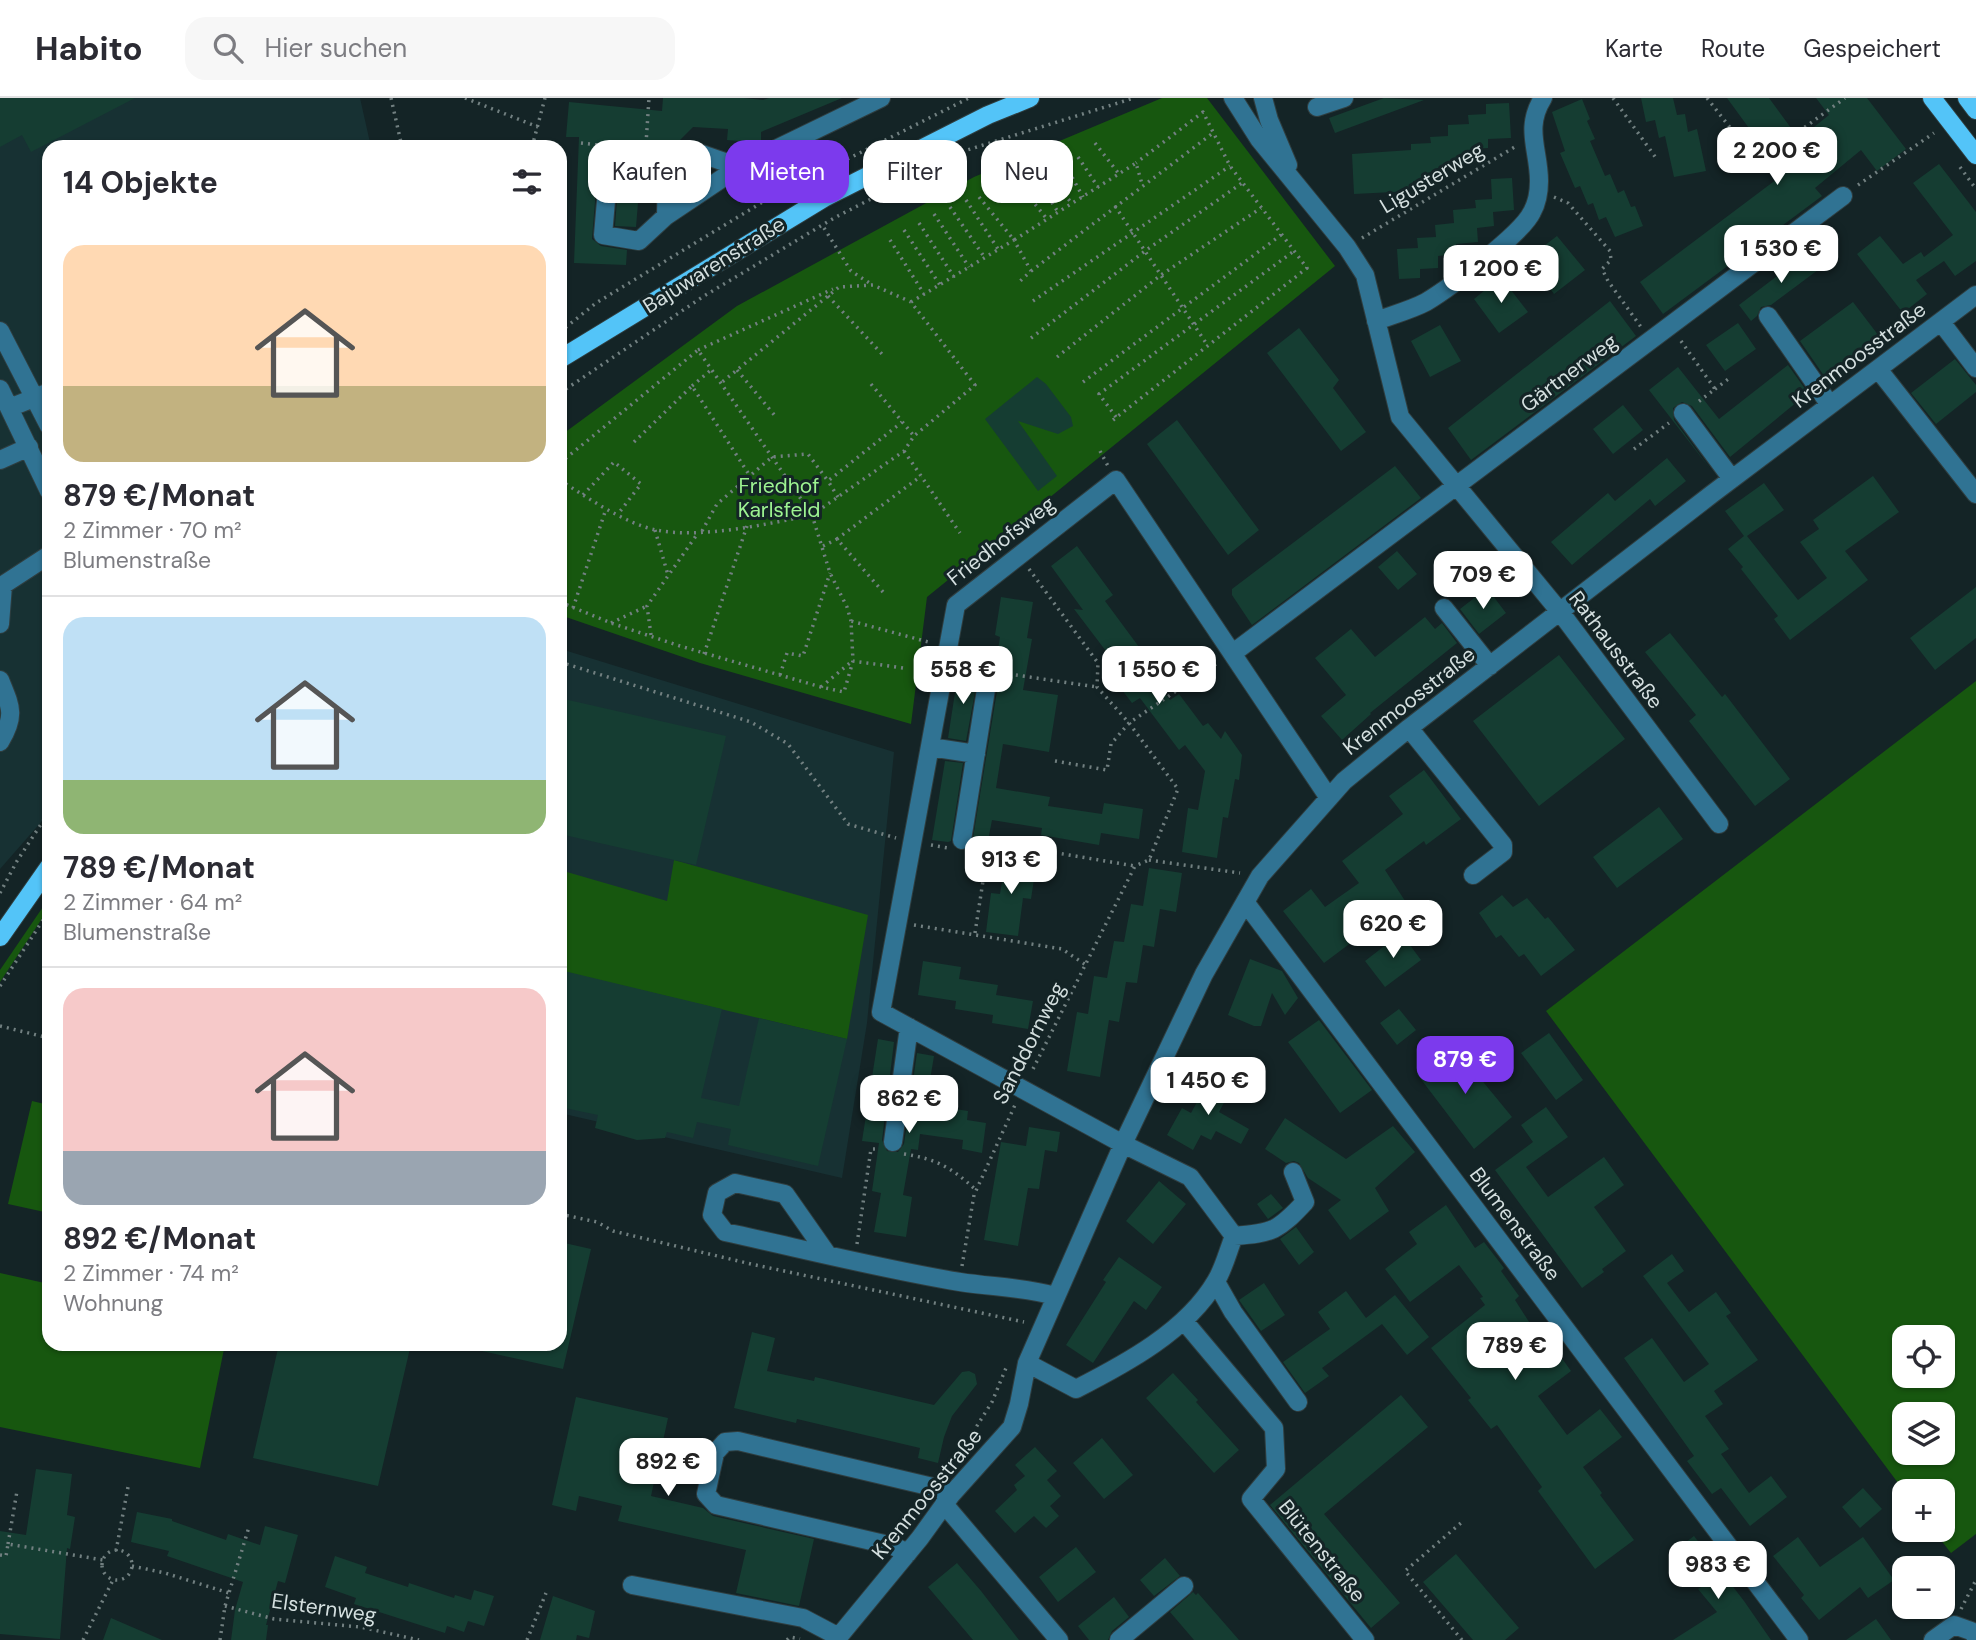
<!DOCTYPE html>
<html lang="de">
<meta charset="utf-8">
<style>
body{margin:0;font-family:"DM Sans",sans-serif;background:#f7f7f7;color:#2b2b33;height:100vh;display:flex;flex-direction:column;font-size:26px;white-space:nowrap}
*{box-sizing:border-box;margin:0}
p{font-size:23px;color:#7c7c81}
.icon{flex:none;width:38px;height:38px;fill:none;stroke:currentColor;stroke-width:2;stroke-linecap:round;stroke-linejoin:round}
.map{position:relative;flex:1;overflow:hidden}
.panel{position:absolute;left:42px;top:42px;width:525px;height:1211px;display:flex;flex-direction:column;background:#fff;border-radius:21px;box-shadow:0 2px 5px #0004}
.panel>*{flex:none}
.banner{position:absolute;left:588px;top:42px;width:665px;height:63px;display:flex;gap:14px}
.controls{position:absolute;left:1892px;top:1227px;display:grid;gap:14px}
.controls a{display:grid;place-items:center;width:63px;height:63px;border-radius:14px;background:#fff;box-shadow:0 2px 5px #0004;font-size:35px}
.price{position:absolute;translate:-50% -60px;padding:0 16px;border-radius:14px;background:#fff;color:#222;font-size:23px;line-height:46px;filter:drop-shadow(0 2px 4px #0008)}
.price::after{content:'';position:absolute;left:50%;top:42px;width:21px;height:16px;margin-left:-10px;background:inherit;clip-path:polygon(0 0,100% 0,50% 100%)}
.price.current{background:#7c3aed;color:#fff}
ul{padding:0;list-style:none}
li{display:grid;align-content:center;gap:14px;height:371px;padding:0 21px}
li+li{border-top:2px solid #e1e1e2}
li span{display:grid;place-items:center;height:217px;border-radius:21px;color:#555}
li>.icon{margin-inline-start:auto}
span .icon{width:126px;height:126px;fill:#fffc;stroke-width:1}
li b{font-size:30px}
h2{display:flex;justify-content:space-between;align-items:center;height:84px;padding:0 21px;font-size:30px}
.chip{padding:0 24px;border-radius:21px;background:#fff;box-shadow:0 2px 5px #0004;font-size:24px;line-height:63px}
.chip.current{background:#7c3aed;color:#fff}
header{display:flex;align-items:center;gap:42px;box-sizing:border-box;height:98px;padding:0 35px;background:#fff;border-bottom:2px solid #e1e1e2}
header strong{font-size:33px}
nav{display:flex;gap:38px;margin-inline-start:auto;font-size:24px}
.search{width:490px;height:63px;background:#f7f7f7;display:flex;align-items:center;gap:18px;box-sizing:border-box;padding:0 24px;border-radius:21px;color:#7c7c81;font-size:26px}
.map>svg:first-child{display:block}
</style>
<header>
<strong>Habito</strong>
<div class="search"><svg class="icon" aria-label="search" viewBox="0 0 24 24"><circle cx="10" cy="10" r="6"/><path d="M15 15l6 6"/></svg>Hier suchen</div>
<nav><a>Karte</a><a>Route</a><a>Gespeichert</a></nav>
</header>
<div class="map">
<svg width="1976" height="1542" viewBox="0 0 1976 1542">
<rect width="100%" height="100%" fill="#142426"/>
<path fill="#173133" d="M0 0H360L371 49H49V715L0 771Z
M564 552 894 654 867 925 842 1080 560 1015V563Z"/>
<path fill="#17570f" fill-rule="evenodd" d="M1162 0H1207L1335 168 927 499 911 626 700 565 560 517V338L737 208 974 79Z
M1976 583V1436L1951 1455 1933 1432H1942V1393H1904L1546 913ZM1942 1239V1278H1904V1239ZM1904 1316H1942V1354H1904Z
M674 762 868 817 847 941 560 873V772L667 803Z
M49 800V810L0 884V872Z
M32 1003 49 1007V1115L8 1106Z
M0 1175 49 1186V1246H225L200 1370 0 1329Z"/>
<path fill="#153d32" d="M0 0H135L31 54 22 37 0 49Z
M663 0H744L763 2 769 0H842L761 34V45L727 42 728 31 693 29 653 69H641L636 129 615 128 619 76 610 69 603 70 597 79 592 141 601 148 627 152 626 167 574 165 579 39H566L569 4 662 13Z
M1384 0 1424 2 1335 35 1329 20Z
M1641 0H1673L1677 17 1685 16 1688 34 1697 31 1706 73 1674 79 1665 38 1659 40 1655 22 1646 24Z
M1727 0H1769L1799 41 1829 17 1816 0H1867L1906 51 1877 73 1861 52 1815 90 1822 98 1663 216 1640 184 1797 66 1774 38 1762 48Z
M1582 1 1590 21 1587 23 1595 41 1590 43 1605 78 1610 76 1618 95 1624 92 1631 109 1635 108 1643 128 1615 139 1606 119 1599 122 1593 105 1588 107 1580 88 1575 90 1560 55 1565 53 1552 14Z
M1509 5 1511 40 1488 41V50L1470 51 1471 62 1450 63V71L1432 72V82L1413 83V93L1354 96 1352 56 1411 52V46L1431 45 1430 39 1448 38V27L1469 26 1468 17 1486 16V6Z
M1939 66 1976 114V163L1955 178 1944 163 1916 182 1927 196 1903 215 1857 156 1880 138 1903 166 1921 154 1924 159 1953 137 1913 85Z
M1512 80 1514 112 1493 114 1494 128 1477 130 1478 144 1456 146V156L1438 158V170L1420 171V180L1399 181 1397 151 1418 150 1417 140 1436 139 1435 127 1454 125 1453 112 1476 110 1475 102 1492 101 1491 81Z
M1557 138 1585 172 1554 196 1528 160Z
M1810 153 1822 169 1771 207 1761 209 1757 218 1751 223 1739 207Z
M1501 179 1528 214 1499 235 1474 201Z
M1610 203 1636 238 1471 362 1448 330Z
M1853 204 1882 242 1827 282 1800 243Z
M1738 225 1756 251 1725 273 1706 247Z
M1440 227 1461 263 1430 279 1411 243Z
M1299 230 1339 282 1333 290 1366 334 1341 353 1267 255Z
M1955 261 1976 287V294L1936 326 1911 295Z
M1788 267 1808 295 1730 359 1692 308 1682 304 1673 310 1674 322 1711 372 1649 292 1678 269 1719 321Z
M1037 279 1046 286 1071 319 1073 328 1058 336 1018 323 1057 378 1038 393 985 321Z
M1623 307 1643 332 1613 356 1593 331Z
M1177 322 1259 432 1228 457 1147 346Z
M1667 360 1686 383 1655 408 1650 401 1572 467 1551 444 1608 395 1615 403Z
M1395 368 1421 400 1252 527 1232 497V491Z
M1873 378 1899 414 1845 453 1868 482 1790 542 1774 521 1778 518 1741 471 1743 469 1728 451 1744 438 1725 413 1764 385 1784 412 1747 438 1798 502 1827 480 1800 444 1819 431 1813 422Z
M1077 448 1113 497 1105 503 1139 549 1133 553 1170 602 1179 596 1203 628 1208 625 1221 641 1225 633 1242 657 1239 682 1235 681 1228 720 1223 719 1217 760 1182 754 1188 710 1198 712 1205 673 1185 647 1179 652 1140 600 1132 605 1106 571 1115 565 1074 511 1083 512 1051 468Z
M1397 453 1417 476 1398 492 1378 469Z
M1976 489V540L1935 572 1910 540Z
M1487 490 1506 515 1479 536 1460 511Z
M1001 499 1033 504 1027 540 1032 541 1023 592 1058 597 1049 654 1003 646 996 690 1050 699 1048 708 1102 716 1104 705 1143 711 1139 741 1101 735 1099 747 1041 737 1042 730 992 722 987 748 972 746 998 587 994 576 1000 539 995 537Z
M1425 519 1435 531 1442 525 1457 545 1370 615 1371 616 1342 642 1321 618 1346 597 1315 560 1351 531 1375 559Z
M1670 535 1722 599 1725 596 1790 681 1755 708 1689 623 1696 617 1645 554Z
M1559 557 1625 641 1539 708 1473 623Z
M958 575 978 578 966 643 948 640Z
M564 601 726 638 696 767 560 736V619Z
M945 663 963 665 951 743 948 744 932 742Z
M1424 672 1461 721 1426 747 1424 743 1385 772 1409 809 1379 829 1371 819 1346 837 1352 844 1324 865 1283 813 1311 791 1325 809 1359 785 1342 763 1403 716 1389 698Z
M1659 709 1683 741 1617 790 1593 759Z
M1006 758 1037 762 1031 801 1023 800 1018 838 986 834 991 795 1000 796Z
M1149 770 1182 775 1176 814 1160 811 1154 849 1143 847 1137 885 1126 884 1119 924 1109 922 1100 979 1067 973 1077 914 1088 916 1094 878 1107 880 1114 843 1124 844 1131 806 1143 808Z
M1502 797 1513 809 1527 800 1545 821 1548 819 1575 852 1541 878 1524 856 1519 859 1501 837 1496 840 1479 815Z
M1401 835 1421 862 1385 889 1365 863Z
M1250 861 1282 873 1298 900 1285 917 1272 895 1261 928H1254L1228 917Z
M923 863 961 869 959 881 998 887 996 897 1033 903 1028 931 992 925 993 917 955 911 956 903 918 897Z
M560 872 722 911 701 1000 739 1008 759 920 847 941 818 1068 728 1047 731 1031 697 1024 693 1040 667 1034 665 1040 637 1042 595 1030 598 1017 560 1009Z
M1399 911 1416 932 1397 947 1380 925Z
M1319 922 1372 992 1340 1015 1288 944Z
M1549 935 1583 982 1556 1002 1521 955Z
M878 941 894 944 882 1042 887 1053 898 1054 904 1046 917 955 934 958 927 1000 950 1003 949 1010 968 1013 967 1022 986 1025 982 1055 962 1051 963 1042 920 1036 918 1052 911 1051 903 1097 912 1099 906 1139 874 1134 881 1095 872 1093 879 1045 862 1043Z
M1458 945 1478 972 1475 974 1512 1019 1474 1051 1417 976Z
M1213 975 1234 986 1219 1014 1249 1031 1241 1046 1216 1033 1211 1042 1201 1037 1193 1052 1167 1037 1182 1010 1191 1015Z
M1546 1009 1568 1039 1526 1069 1548 1099 1604 1059 1624 1087 1594 1109 1626 1153 1602 1171 1604 1174 1582 1190 1495 1072 1533 1044 1521 1027Z
M1285 1020 1346 1061 1393 1028 1415 1054 1375 1090 1389 1113 1350 1142 1328 1112 1341 1102 1308 1080 1299 1065 1294 1063 1286 1065 1265 1051Z
M1029 1029 1060 1034 1057 1054 1045 1052 1039 1091 1028 1090 1018 1148 984 1142 1001 1044 1026 1048Z
M1159 1083 1186 1106 1153 1146 1126 1123Z
M1271 1096 1283 1110 1268 1121 1257 1106Z
M1446 1107 1475 1150 1484 1144 1504 1170 1501 1173 1519 1198 1515 1202 1554 1263 1561 1259 1571 1273 1538 1298 1567 1337 1600 1311 1622 1339 1583 1369 1602 1395 1600 1397 1634 1442 1595 1471 1538 1393 1542 1389 1497 1327 1491 1331 1468 1302 1471 1300 1431 1250 1485 1207 1480 1200 1483 1199 1459 1167 1410 1204 1385 1171 1417 1146 1409 1134Z
M1296 1129 1314 1154 1299 1167 1280 1141Z
M560 1144 591 1151 563 1271 482 1253V1246H560Z
M1672 1156 1684 1173 1667 1185 1689 1214 1716 1194 1731 1215 1726 1218 1758 1262 1714 1293 1723 1306 1705 1318 1729 1351 1721 1356 1749 1395 1771 1378 1787 1399 1750 1428 1721 1390 1712 1396 1687 1363 1694 1358 1624 1260 1652 1240 1684 1284 1709 1266 1643 1178Z
M1119 1159 1162 1189 1146 1212 1134 1203 1093 1265 1066 1247 1106 1184 1103 1182Z
M1264 1185 1285 1217 1261 1233 1239 1202Z
M1346 1193 1366 1220 1395 1197 1429 1239 1407 1257 1382 1226 1322 1270 1329 1278 1305 1295 1283 1264 1330 1231 1318 1214Z
M752 1234 775 1240 767 1273 814 1283 815 1279 934 1307 962 1274 969 1273 975 1276 977 1286 952 1318 944 1339 938 1365 918 1360 920 1350 797 1321 796 1325 734 1310Z
M279 1246H411L378 1388 253 1360Z
M1173 1275 1198 1302 1196 1304 1239 1352 1214 1375 1146 1300Z
M1401 1297 1428 1329 1324 1416 1400 1505 1371 1530 1270 1407Z
M576 1299 668 1320 651 1398 703 1410 713 1418 814 1441 799 1508 736 1495 746 1452 618 1423 622 1408 579 1398 576 1413 552 1407Z
M1102 1340 1133 1377 1104 1401 1073 1365Z
M1035 1349 1057 1373 1047 1382 1061 1398 1050 1408 1059 1418 1046 1430 1034 1418 1015 1435 995 1413 1017 1392 1014 1387 1025 1378 1015 1367Z
M36 1371 72 1376 67 1417 75 1419 70 1451 67 1450 60 1541 0 1536V1433L26 1437Z
M1863 1390 1882 1411 1860 1430 1842 1409Z
M137 1414 172 1421V1423L226 1442 228 1436 260 1447 265 1428 298 1437 285 1485 278 1483 266 1527H268L266 1542H231L235 1512 243 1484 167 1458 169 1453 131 1444Z
M1694 1438 1744 1503 1771 1542H1673L1717 1514 1698 1491 1701 1489 1673 1454Z
M1798 1439 1820 1469 1863 1439 1894 1482 1868 1500 1860 1489 1819 1522 1801 1500 1804 1497 1773 1458Z
M1076 1449 1096 1474 1058 1504 1039 1479Z
M1456 1456 1519 1530 1505 1542H1473L1423 1484Z
M335 1458 367 1469 365 1475 408 1489 409 1485 454 1500 455 1497 471 1502 474 1492 494 1498 484 1528 468 1523 464 1534 447 1528 445 1535 354 1506 356 1500 325 1489Z
M1165 1460 1180 1478 1154 1498 1140 1482Z
M957 1465 981 1493 1019 1542H973L928 1489Z
M1193 1494 1196 1497 1198 1495 1239 1542H1194L1170 1514Z
M553 1498 595 1513 589 1540 577 1537 576 1542H540Z
M1114 1499 1129 1519 1112 1533 1108 1542H1089L1078 1528Z
M111 1520 162 1542H103Z
M1876 1521 1891 1542H1846Z"/>
<g fill="none" stroke-linecap="round" stroke-linejoin="round">
<defs>
<path id="minor" d="M1233 0 1259 41 1347 149 1365 177 1400 319 1561 515 1719 726
M1263 0 1269 22 1288 67
M1317 9 1344 0
M739 69 881 0
M608 80 603 137 639 143 666 118 739 69 693 53 667 71 666 118
M1768 218 1830 307
M1376 223C1392 217 1411 212 1426 204 1449 190 1521 137 1532 114 1537 105 1539 93 1539 83 1539 52 1524 30 1543 0
M1941 224 1976 270
M0 233 49 328
M1878 271 1976 396
M0 291 49 393
M9 310 49 294
M1683 315 1732 381
M0 362 29 349
M1444 510 1490 568
M0 526 3 487 49 457
M1233 555 1843 98
M0 582C11 609 16 617 0 644
M1409 630 1503 747V754L1473 777
M930 649 976 656
M962 742 987 585
M1245 804 1799 1542
M893 1044 909 929
M1234 1138C1273 1135 1278 1133 1305 1104L1293 1074
M827 1156 785 1096 735 1085 717 1095 712 1117 725 1134C803 1151 881 1171 960 1184 992 1189 1024 1189 1055 1198
M1216 1184 1233 1214 1298 1304
M1184 1223 1274 1330 1276 1371 1251 1401 1365 1542
M1027 1265 1076 1291C1125 1266 1187 1233 1216 1183 1224 1170 1228 1153 1234 1138L1190 1079 1123 1046 881 914 956 507 1116 382 1329 700
M944 1406 1059 1542
M908 1455 893 1448 716 1407 706 1396 715 1355 725 1344 738 1343 937 1390 951 1397
M632 1487 803 1520 839 1539
M836 1542 920 1440 951 1397 1012 1329 1019 1306 1027 1265 1123 1046 1204 876 1260 778 1344 683 1409 630 1712 396 1976 197
M1119 1542 1184 1488
M1933 1542 1954 1527 1971 1533 1976 1538"/>
<path id="major" d="M1932 0 1976 57
M1967 0 1976 12
M560 261 824 100 988 17 1030 0
M0 839 49 769"/>
</defs>
<use href="#minor" stroke="#2f3e40" stroke-width="20"/>
<use href="#major" stroke="#2f3e40" stroke-width="20"/>
<path stroke="#728081" stroke-width="3.5" stroke-dasharray="2 5" stroke-linecap="butt" d="M391 0 402 49
M465 0 538 29
M1613 0 1656 60
M1707 0 1757 64 1845 0
M581 45 641 52 646 46 667 49
M1095 45 1119 76
M646 46 649 0
M532 49 545 0
M1078 59 1098 89
M1062 61 1083 99
M1044 67 1072 106
M1960 69 1976 91
M1033 75 1058 114
M1858 87 1934 35
M1022 90 1047 121
M979 99 1014 142 1136 65 1142 86
M1554 99 1568 105 1610 153 1611 162 1602 171 1608 183 1641 229
M966 102 998 151
M1115 108 1208 248
M950 109 985 160
M934 116 969 169
M919 125 954 179
M824 130 851 173 871 186
M904 132 940 187
M1362 140 1518 47
M890 142 924 196
M1031 173 1213 35
M828 198 882 256
M1033 203 1230 68
M911 204 1014 142 1031 173 1017 186
M560 234 596 205 766 102 969 0
M1031 240 1145 153 1242 85
M1681 243 1715 291 1698 304
M698 252 833 191
M1057 259 1161 177 1261 110
M737 272 776 319
M1083 284 1281 137
M871 286 914 338
M692 288 711 272
M1715 291 1731 279
M560 295 704 198 834 120 964 53 1134 0
M1116 319 1099 296 1294 153
M1113 322 1307 170 1230 68 1203 14 1136 65
M634 344 692 288 750 378
M1634 351 1669 325
M904 353 960 435
M1100 353 1108 368
M560 365 698 252 812 417 904 353 914 338 975 287 911 204 873 187 839 189 721 285
M560 382C586 399 626 426 656 432 701 441 767 426 812 417L830 475 847 509 851 523
M583 397 614 364 641 386 618 416
M838 399 828 383 902 324
M655 432 668 477
M702 433 717 406 772 359 808 356 828 383
M823 448 837 441
M1029 471 1098 565 1097 589 1129 625 1178 691 1149 762 1135 768 1031 975
M883 494 837 441 921 378
M560 504 611 525 680 548 821 589 844 594 853 563
M573 510 606 411
M611 525 647 508
M651 537 647 508 698 435
M704 556 747 428
M560 564 751 624 788 646 848 726 896 740
M903 570 853 563 851 523 932 545
M560 573 562 565
M1002 575 1097 589
M780 577 787 555 803 558 830 475
M821 589 851 564
M1055 663 1107 672 1111 646 1129 625 1216 566
M931 747 948 750
M973 755 982 756 1009 747 1135 768
M1149 762 1240 775
M0 795 17 763 49 714
M914 827 1062 851 1086 867
M975 835 985 770 996 753
M0 888 49 813
M0 928 49 940
M904 1056C937 1061 952 1070 976 1092
M560 1116 597 1124 613 1133 751 1166 1024 1224
M857 1146 871 1051H876
M962 1168 974 1097 1015 1007
M958 1358 992 1304 1006 1270
M8 1446 17 1393
M102 1467a15 15 0 1 1 30 0a15 15 0 1 1-30 0Z
M116 1453 128 1389
M0 1457 6 1458 8 1446 103 1462
M132 1468 165 1475 229 1495
M225 1508 274 1521 360 1529 419 1542
M1961 1511 1976 1482
M83 1542 113 1482
M220 1542 225 1508 249 1429
M527 1542 546 1495
M787 1542 790 1539 800 1541
M1462 1542 1405 1473 1462 1424"/>
<use href="#minor" stroke="#307393" stroke-width="18"/>
<use href="#major" stroke="#53c4f8" stroke-width="18"/>
</g>
<g text-anchor="middle" dominant-baseline="central" stroke-width="6" stroke-linejoin="round" paint-order="stroke">
<g font-size="21" fill="#d4dfdf" stroke="#142426">
<text transform="translate(1432 80) rotate(-31)">Ligusterweg</text>
<text transform="translate(714 167) rotate(-32)">Bajuwarenstraße</text>
<text transform="translate(1859 257) rotate(-37)">Krenmoosstraße</text>
<text transform="translate(1569 275) rotate(-37)">Gärtnerweg</text>
<text transform="translate(1001 443) rotate(-38)">Friedhofsweg</text>
<text transform="translate(1616 552) rotate(53)">Rathausstraße</text>
<text transform="translate(1409 603) rotate(-38)">Krenmoosstraße</text>
<text transform="translate(1029 945) rotate(-63)">Sanddornweg</text>
<text transform="translate(1515 1126) rotate(53)">Blumenstraße</text>
<text transform="translate(927 1396) rotate(-51)">Krenmoosstraße</text>
<text transform="translate(1322 1453) rotate(51)">Blütenstraße</text>
<text transform="translate(324 1510) rotate(8)">Elsternweg</text>
</g>
<g font-size="21" fill="#9df391" stroke="#142426">
<text x="779" y="388">Friedhof<tspan x="779" dy="24">Karlsfeld</tspan></text>
</g>
</g>
</svg>
<div class="controls">
<a><svg class="icon" aria-label="locate" viewBox="0 0 24 24"><circle cx="12" cy="12" r="6"/><path d="M12 2v4M12 18v4M2 12h4M18 12h4"/></svg></a>
<a><svg class="icon" aria-label="layers" viewBox="0 0 24 24"><path d="M12 4l9 5-9 5-9-5zM3 14l9 5 9-5"/></svg></a>
<a>+</a>
<a>−</a>
</div>
<b class="price" style="left:1777px;top:89px">2 200 €</b>
<b class="price" style="left:1781px;top:187px">1 530 €</b>
<b class="price" style="left:1501px;top:207px">1 200 €</b>
<b class="price" style="left:1483px;top:513px">709 €</b>
<b class="price" style="left:963px;top:608px">558 €</b>
<b class="price" style="left:1159px;top:608px">1 550 €</b>
<b class="price" style="left:1011px;top:798px">913 €</b>
<b class="price" style="left:1393px;top:862px">620 €</b>
<b class="price current" style="left:1465px;top:998px">879 €</b>
<b class="price" style="left:1208px;top:1019px">1 450 €</b>
<b class="price" style="left:909px;top:1037px">862 €</b>
<b class="price" style="left:1515px;top:1284px">789 €</b>
<b class="price" style="left:668px;top:1400px">892 €</b>
<b class="price" style="left:1718px;top:1503px">983 €</b>
<div class="banner">
<a class="chip">Kaufen</a>
<a class="chip current">Mieten</a>
<a class="chip">Filter</a>
<a class="chip">Neu</a>
</div>
<section class="panel">
<h2>14 Objekte<svg class="icon" aria-label="filters" viewBox="0 0 24 24"><path d="M4 7h16M4 17h16"/><circle cx="9" cy="7" r="2"/><circle cx="15" cy="17" r="2"/></svg></h2>
<ul>
<li><span style="background:linear-gradient(#ffd9b3 65%,#c2b280 0)"><svg class="icon" aria-label="home" viewBox="0 0 24 24"><path d="M3 11l9-7 9 7M6 9v11h12V9"/></svg></span><div><b>879 €/Monat</b><p>2 Zimmer · 70 m²</p><p>Blumenstraße</p></div></li>
<li><span style="background:linear-gradient(#bfe0f5 75%,#8fb573 0)"><svg class="icon" aria-label="home" viewBox="0 0 24 24"><path d="M3 11l9-7 9 7M6 9v11h12V9"/></svg></span><div><b>789 €/Monat</b><p>2 Zimmer · 64 m²</p><p>Blumenstraße</p></div></li>
<li><span style="background:linear-gradient(#f6c9c9 75%,#9aa5b1 0)"><svg class="icon" aria-label="home" viewBox="0 0 24 24"><path d="M3 11l9-7 9 7M6 9v11h12V9"/></svg></span><div><b>892 €/Monat</b><p>2 Zimmer · 74 m²</p><p>Wohnung</p></div></li>
</ul>
</section>
</div>
